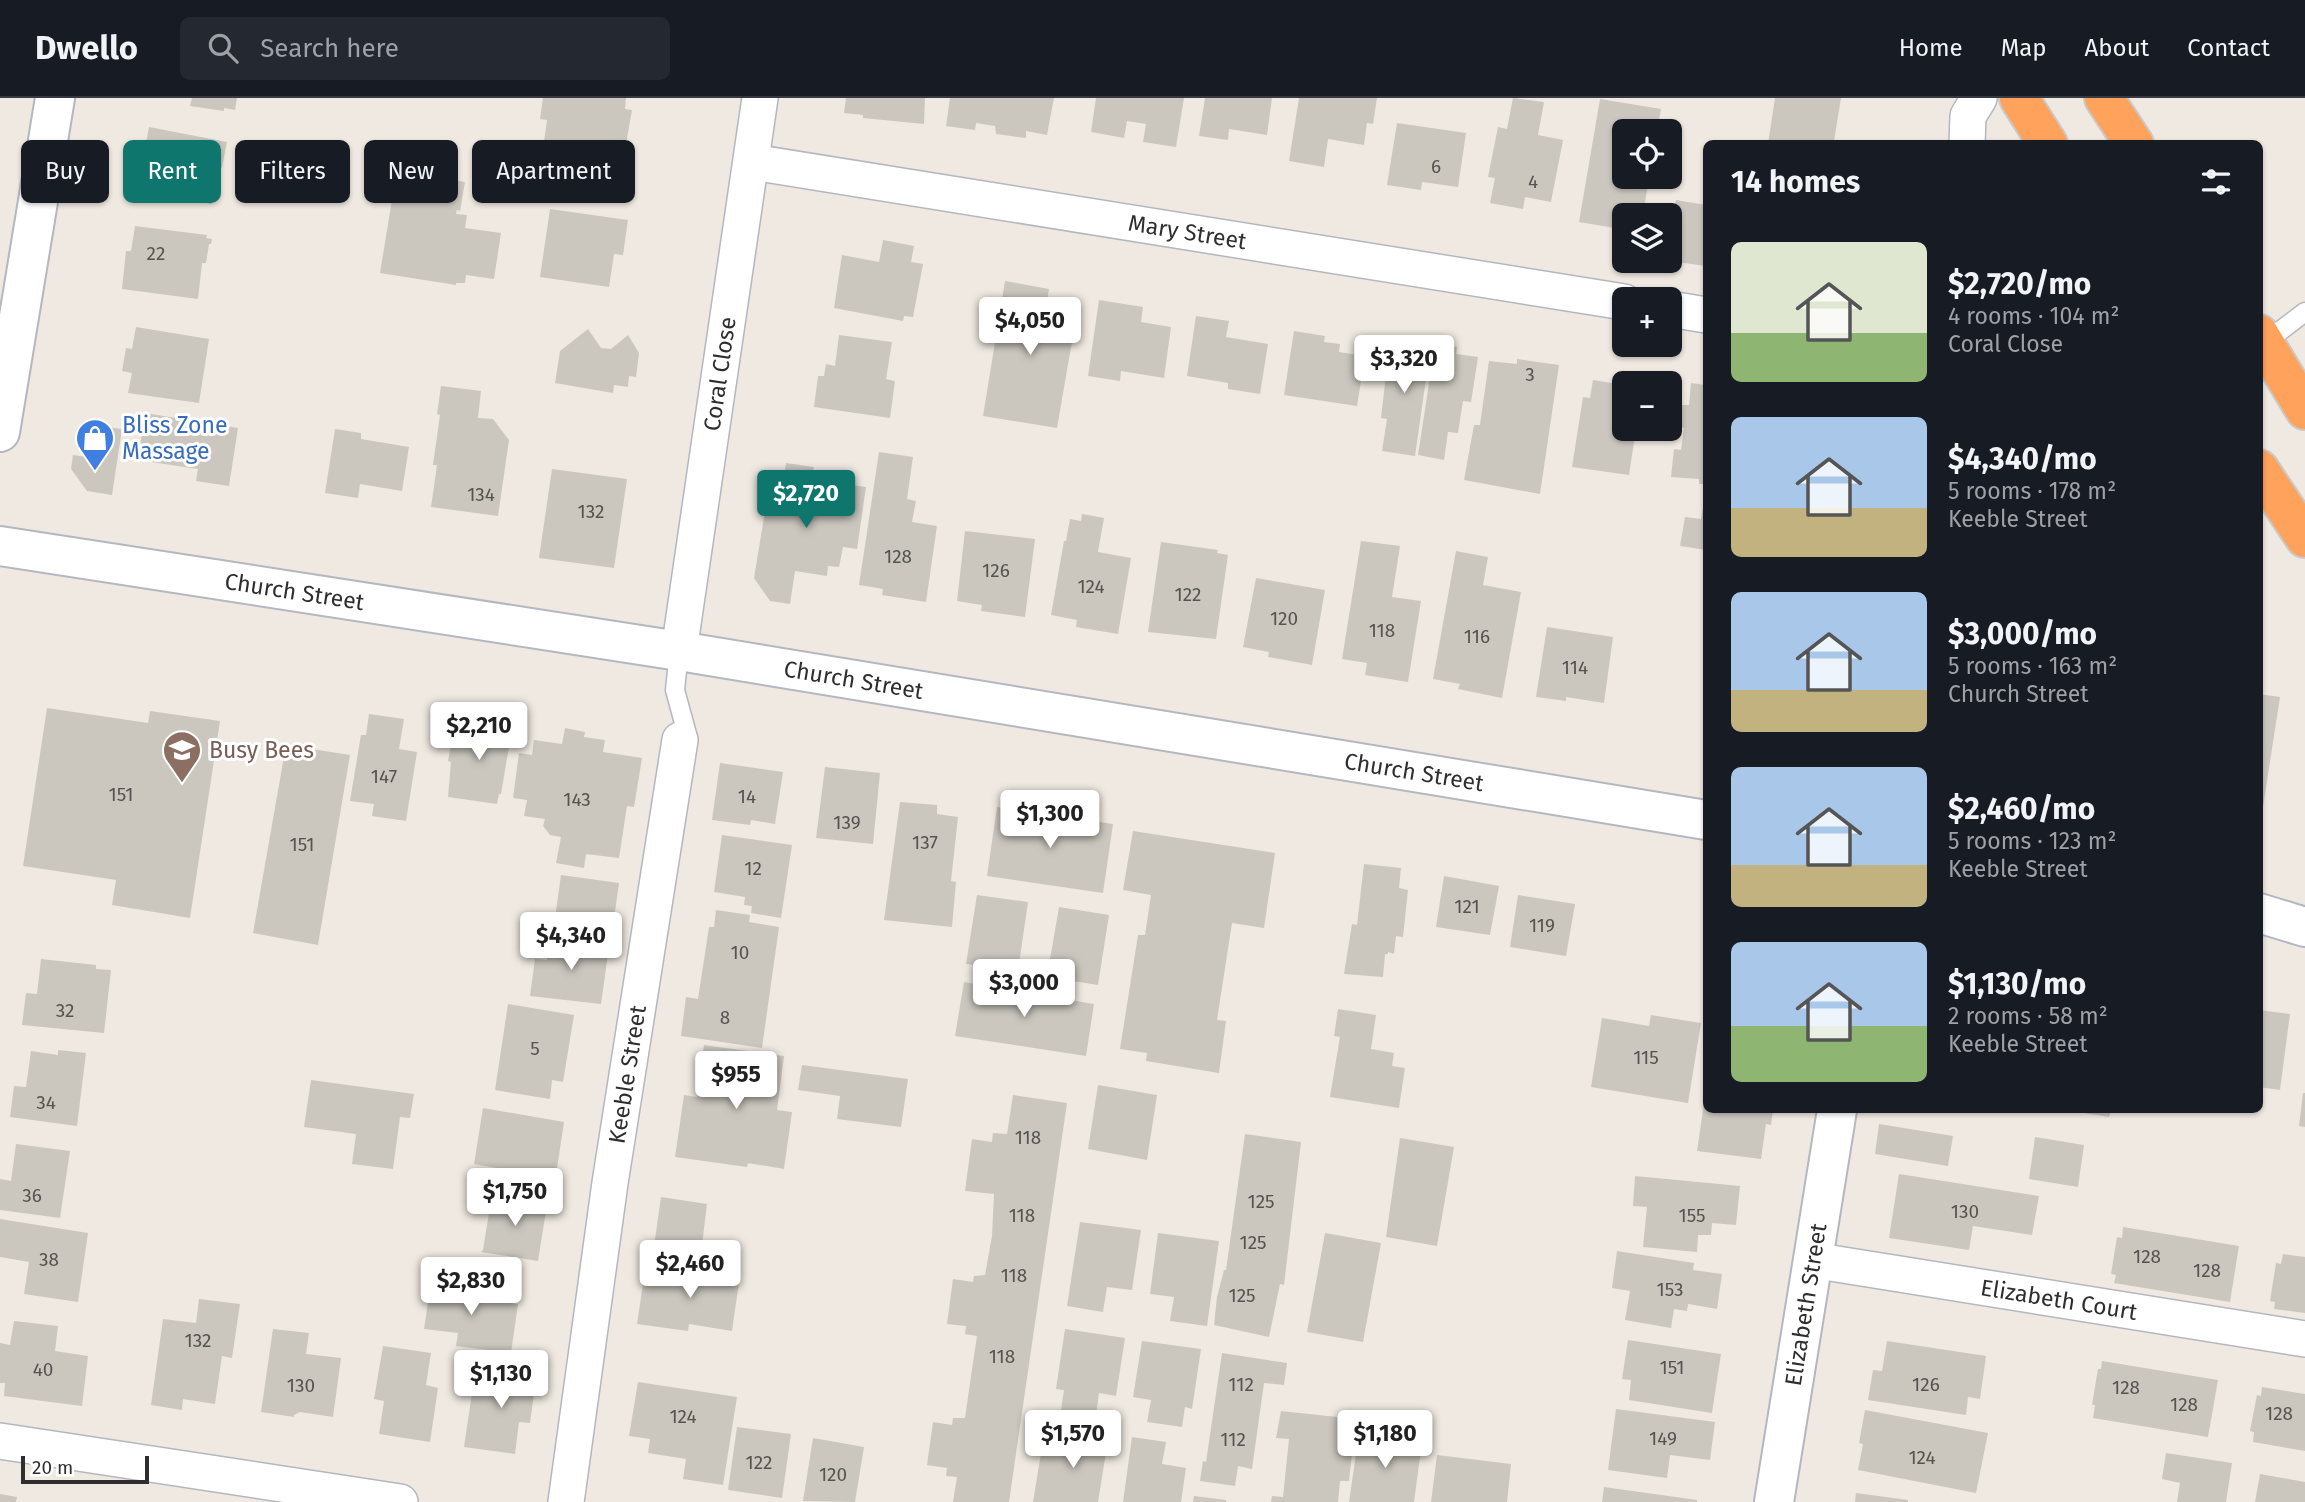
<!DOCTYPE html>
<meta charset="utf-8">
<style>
body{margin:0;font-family:"Fira Sans",sans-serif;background:#242831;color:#f1f3f6;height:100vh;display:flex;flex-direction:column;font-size:26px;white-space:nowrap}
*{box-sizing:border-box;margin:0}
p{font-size:23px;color:#9ea1a6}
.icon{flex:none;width:38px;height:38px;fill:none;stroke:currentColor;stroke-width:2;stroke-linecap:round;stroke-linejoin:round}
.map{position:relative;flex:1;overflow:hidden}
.sheet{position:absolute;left:1703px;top:42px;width:560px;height:973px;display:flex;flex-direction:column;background:#171b24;border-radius:10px;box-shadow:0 2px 5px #0004}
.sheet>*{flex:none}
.guide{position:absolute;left:21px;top:42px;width:665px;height:63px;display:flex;gap:14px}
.buttons{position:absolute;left:1612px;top:21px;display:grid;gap:14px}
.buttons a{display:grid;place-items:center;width:70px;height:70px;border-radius:10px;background:#171b24;box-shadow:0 2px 5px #0004;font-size:35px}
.scale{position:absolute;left:21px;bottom:18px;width:128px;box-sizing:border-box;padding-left:7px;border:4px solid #2e2e2e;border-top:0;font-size:19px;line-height:24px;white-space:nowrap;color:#2e2e2e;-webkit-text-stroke:5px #fff;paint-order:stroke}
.price{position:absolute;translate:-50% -60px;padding:0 16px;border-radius:7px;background:#fff;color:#222;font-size:23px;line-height:46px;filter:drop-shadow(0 2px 4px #0008)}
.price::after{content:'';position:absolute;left:50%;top:42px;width:21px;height:16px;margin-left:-10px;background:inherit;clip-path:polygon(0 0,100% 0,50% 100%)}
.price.selected{background:#0f766e;color:#fff}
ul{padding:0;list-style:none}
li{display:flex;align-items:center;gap:21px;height:175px;padding:0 28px}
li span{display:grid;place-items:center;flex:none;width:196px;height:140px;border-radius:10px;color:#555}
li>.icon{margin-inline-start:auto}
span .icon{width:84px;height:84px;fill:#fffc;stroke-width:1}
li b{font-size:30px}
h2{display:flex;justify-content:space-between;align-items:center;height:84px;padding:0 28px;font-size:30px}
.pill{padding:0 24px;border-radius:10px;background:#171b24;box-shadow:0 2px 5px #0004;font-size:24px;line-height:63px}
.pill.selected{background:#0f766e;color:#fff}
header{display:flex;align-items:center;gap:42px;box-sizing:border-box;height:98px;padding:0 35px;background:#171b24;border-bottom:2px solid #363941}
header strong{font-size:33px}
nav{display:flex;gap:38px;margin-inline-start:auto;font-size:24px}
.search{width:490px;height:63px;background:#242831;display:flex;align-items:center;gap:18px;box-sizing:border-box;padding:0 24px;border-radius:10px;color:#9ea1a6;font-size:26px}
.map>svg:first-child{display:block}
</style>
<header>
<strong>Dwello</strong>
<div class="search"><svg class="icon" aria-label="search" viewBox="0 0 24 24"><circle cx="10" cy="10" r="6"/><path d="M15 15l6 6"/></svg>Search here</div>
<nav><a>Home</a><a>Map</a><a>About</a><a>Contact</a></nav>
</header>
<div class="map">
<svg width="2305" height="1404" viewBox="0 0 2305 1404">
<rect width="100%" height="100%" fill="#efe9e1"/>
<path fill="#cbc7bf" d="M192 0H237L235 12 224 10V13L190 8Z
M543 0H626L625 11 632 12 626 46 619 45 613 81 547 71 550 52 543 51 547 22 540 21Z
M846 0H925L924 26 863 20V17L844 15Z
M950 0H1054L1047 37 1026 33V40L996 36 995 28 976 25 975 32 946 28Z
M1096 0H1184L1176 49 1143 44 1146 26 1127 23 1124 40 1091 34Z
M1205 0H1272L1267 37 1229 31 1228 42 1199 38Z
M1299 0H1377L1373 26 1367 25 1364 47 1328 41 1324 69 1289 63Z
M1513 0 1544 4 1538 37 1563 42 1551 104 1525 99 1523 111 1490 105 1495 80 1488 79 1498 29 1507 31Z
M1775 0H1841L1834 43 1840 46H1768Z
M1600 1 1661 11 1657 33H1624V79H1649L1643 117H1624L1621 131 1579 124Z
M1397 25 1466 35 1458 89 1422 84 1421 92 1387 87Z
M149 29 227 44 222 70 219 69 212 106 137 93Z
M398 65 437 71 436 79 465 84 460 113 457 112 456 116 467 117 465 130 501 135 494 181 466 177 465 185H456V187L380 175Z
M1676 102 1706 107V168L1670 163V145Z
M550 111 628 122 623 157 614 156 609 189 540 179Z
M135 128 207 137 206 140 212 141 211 146H209L206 165H202L198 201 122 191 126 153H131Z
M883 142 914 148 911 164 923 166 913 219 904 218 903 223 834 210 842 157 879 164Z
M1005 183 1049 191 1047 204 1078 209 1057 330 983 318Z
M1099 202 1143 209 1141 224 1171 229 1164 280 1121 273 1120 283 1088 278Z
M1196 218 1229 223 1226 239 1268 246 1260 296 1228 291V285L1187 278Z
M136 229 209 241 199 305 128 295 132 275 122 273 126 250 132 251Z
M588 231 601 250 611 251 628 237 639 255 636 279 629 278 628 289 614 287 613 295 555 285 560 253Z
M1294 233 1325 238 1324 244 1340 246 1339 254 1365 258 1357 308 1284 297Z
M839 237 892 244 886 281 895 283 890 320 814 309 818 278H824L826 266 835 268Z
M1410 242 1431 246 1415 358 1382 353 1387 321 1381 320 1387 268 1383 267 1387 244 1410 248Z
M1435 246 1457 249 1456 256 1478 259 1471 304 1463 303 1458 335 1448 334 1444 362 1418 357Z
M1517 261 1559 267 1540 396 1464 382 1474 327H1480L1489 263 1517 266Z
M1593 282 1624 287 1620 325 1624 326V331H1636L1629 377 1572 369 1583 299 1590 300Z
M1691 285 1706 287V386H1699V381L1671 379 1674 351 1681 352 1684 330 1680 329 1682 307H1689Z
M441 288 481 293 478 320 493 321 509 342 498 418 431 409 437 367H433L440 317 437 316Z
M145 315 238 330 229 388 196 383 198 371 138 362Z
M91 327 122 331 112 397 87 393 71 371 73 357 86 359Z
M335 331 361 335V341L409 349 402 393 360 386 358 400 325 395Z
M879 354 913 359 907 401 916 403 912 424 937 428 926 504 882 497 883 491 859 487Z
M786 365 814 369 811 381 866 389 857 451 843 449 839 469 828 468 827 478 795 473 790 506 770 503 754 480 769 389 782 390Z
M552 371 627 381 614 470 539 460Z
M1705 397 1706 452 1680 448 1685 419 1701 421Z
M1082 416 1104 420 1098 454 1131 460 1118 536 1076 529 1077 522 1051 517 1064 443H1066L1070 421 1081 423Z
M965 433 1035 441 1025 519 981 513 982 507 957 503Z
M1361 443 1400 448 1392 499 1421 503 1408 584 1365 577 1367 565 1342 561Z
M1161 444 1218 452 1217 455 1228 457 1216 541 1148 534Z
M1456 453 1488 459 1483 487 1521 494 1502 600 1458 591 1460 586 1433 581Z
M1256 480 1325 492 1312 567 1268 559 1269 554 1243 549Z
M1547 529 1613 539 1604 605 1566 599V603L1536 599Z
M2259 596 2280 599 2261 722H2259Z
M47 610 148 625 150 613 220 623 190 820 112 807 116 782 23 768Z
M369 616 404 621 399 651 417 654 406 723 372 718 374 706 350 703 361 637H366Z
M486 620 513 625 501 696H499L497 706 448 699 451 664 448 663 454 629 483 633Z
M565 630 585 634 584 639 605 642 603 654 642 660 634 709 627 708 619 760 586 756 584 770 556 765 561 739 550 737 543 728 545 721 524 718 527 702 513 700 519 655 532 657 534 642 562 646Z
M286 647 350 657 318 847 253 835Z
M720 665 783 674 775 726 751 722 750 727 712 722Z
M825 669 880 675 873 746 816 740Z
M900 704 937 707V716L958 719 951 783 956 784 952 829 884 822Z
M997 709 1113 726 1103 795 987 778Z
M1133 733 1275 755 1264 830 1232 825 1217 922 1226 923 1219 975 1146 963 1147 955 1120 951 1138 837H1145L1151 797 1123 792Z
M722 737 792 747 781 820 751 815 752 808 744 807 745 799 714 794Z
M1364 766 1401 770 1399 790 1408 792 1403 839 1396 838 1394 856 1388 854V856H1385L1383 879 1344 876 1352 826 1357 827Z
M561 777 619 785 613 828 555 820Z
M1444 778 1499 788 1490 837 1436 829Z
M977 797 1028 804 1018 873 966 866Z
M1518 797 1575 806 1566 858 1510 849Z
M1059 809 1109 817 1098 887 1047 879Z
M716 812 750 817 749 824 779 829 762 950 681 938 686 899 698 901 709 829H714Z
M550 839 601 846V848L609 849 601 906 530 898 535 861 547 862Z
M41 861 96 867V871L111 872 104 935 22 927 26 895 37 896Z
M964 884 1094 906 1086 958 955 938Z
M508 906 574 917 563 984 552 982 550 1001 495 992Z
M1338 911 1376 917 1371 951 1394 955 1392 968 1405 970 1399 1010 1330 999 1340 939 1334 938Z
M2259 912 2290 916 2280 992 2259 989Z
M1651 917 1701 925 1688 1005 1591 989 1602 920 1649 928Z
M704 947 784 958 777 1012 792 1014 784 1071 748 1065 747 1069 675 1059 684 997 697 999Z
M58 952 86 955 77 1028 10 1019 14 988 26 989 31 953 58 957Z
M802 967 908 981 901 1029 837 1021 840 998 798 992Z
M311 982 414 996 410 1020 400 1019 393 1071 352 1066 356 1036 304 1029Z
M1098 987 1157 997 1147 1062 1088 1051Z
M2303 995H2305V1029L2299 1028Z
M1013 997 1067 1005 1009 1404H953L957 1379 946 1378 947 1370 927 1367 933 1324 952 1327 953 1320H965L971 1278 977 1238 965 1236 966 1228 947 1226 953 1181 973 1184 974 1178 985 1177 992 1138 994 1096 965 1093 969 1063 972 1041 992 1044 993 1035 1007 1036Z
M1705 999 1706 1012H1773L1771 1027 1766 1026 1761 1061 1697 1053Z
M483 1010 564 1024 556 1077 549 1076 548 1079 474 1066Z
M2066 1012H2111L2109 1019Z
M1879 1026 1953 1038 1948 1068 1875 1056Z
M1245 1036 1301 1044 1284 1187 1280 1186 1269 1239 1214 1227 1217 1199 1224 1172H1226Z
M2035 1039 2084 1047 2078 1089 2029 1081Z
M1400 1040 1454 1049 1437 1148 1386 1139Z
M16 1046 70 1053 60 1120 0 1112V1081L11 1083Z
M1899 1076 2039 1098 2032 1137 1973 1128 1969 1152 1889 1140Z
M1635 1078 1740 1088 1736 1127 1712 1125 1711 1137H1698L1697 1154 1643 1149 1647 1109 1633 1108Z
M492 1096 538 1103V1105L547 1107 538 1163 481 1154 483 1152Z
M661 1099 707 1106 701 1155 654 1148Z
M0 1121 88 1135 78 1204 24 1196 29 1164 0 1159Z
M1080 1124 1141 1132 1132 1192 1107 1189 1103 1214 1067 1208Z
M2123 1129 2239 1148 2230 1204 2114 1185 2116 1177 2111 1176 2117 1139 2122 1140Z
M1158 1135 1219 1143 1207 1228 1170 1223 1174 1199 1150 1196Z
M1325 1135 1381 1145 1363 1244 1307 1234Z
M1617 1153 1694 1165 1693 1172 1722 1176 1717 1211 1688 1206 1687 1213 1674 1211 1671 1230 1625 1222 1630 1193 1612 1190Z
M2283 1156 2305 1159V1215L2274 1211 2275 1204 2270 1203 2276 1165 2281 1166Z
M669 1167 740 1177 732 1233 689 1226 688 1233 637 1226 644 1179 666 1182Z
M431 1184 486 1191 484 1202 518 1206 511 1255 456 1248 458 1235 424 1231Z
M199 1201 240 1206 232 1260 222 1258 215 1306 183 1301 182 1312 151 1307 163 1221 196 1225Z
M14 1223 58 1228 55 1253 88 1258 82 1308 4 1298 5 1285H0V1245L10 1247Z
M273 1231 309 1235 306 1256 341 1260 333 1319 300 1314 294 1317V1319L261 1314Z
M1065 1231 1125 1240 1116 1298 1099 1295 1096 1317 1061 1312 1064 1292 1056 1291Z
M1628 1242 1721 1256 1712 1315 1629 1302 1631 1282 1622 1281Z
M1142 1243 1201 1251 1192 1311 1185 1309 1182 1329 1147 1324 1151 1302 1133 1299Z
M1887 1243 1986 1258 1980 1301 1968 1299 1966 1317 1868 1302 1873 1272 1882 1273Z
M383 1248 431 1255 426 1287 438 1290 430 1344 379 1336 384 1303 374 1301Z
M1222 1255 1287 1265 1284 1287 1264 1285 1252 1371 1238 1368 1235 1388 1200 1383 1203 1363 1206 1364Z
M2102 1263 2218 1282 2208 1339 2093 1320 2095 1307H2092L2098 1271H2101Z
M488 1267 537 1274 530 1325 519 1324 515 1356 464 1349 472 1295 484 1297Z
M638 1284 737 1299 723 1387 683 1381 686 1361 648 1355 650 1341 629 1338Z
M2262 1289 2305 1296V1353L2253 1344 2254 1334 2250 1333 2257 1297 2261 1298Z
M1616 1311 1715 1324 1710 1362 1670 1357 1667 1380 1608 1372Z
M1865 1312 1988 1335 1976 1395 1858 1372 1863 1346 1859 1345Z
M1281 1313 1356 1321 1349 1383H1340L1338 1404H1271L1272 1398 1283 1399 1289 1341 1276 1340Z
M737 1329 791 1336 782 1400 728 1392Z
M1075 1331 1109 1336 1098 1404H1033L1042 1349 1072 1354Z
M1359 1335 1422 1344 1414 1404H1349Z
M1132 1339 1166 1344 1162 1366 1186 1370 1181 1404H1123Z
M813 1340 864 1349 855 1404 803 1403Z
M2166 1355 2232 1365 2226 1404H2177L2180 1385 2162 1381Z
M1437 1357 1511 1366 1507 1404H1431Z
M2260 1376 2305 1384V1404H2255Z
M1604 1389 1697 1402V1404H1602Z
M1856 1395 1908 1402V1404H1855Z
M0 1396 17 1399 16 1404H0Z
M1194 1398 1226 1402V1404H1193Z"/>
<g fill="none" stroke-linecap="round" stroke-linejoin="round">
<defs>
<path id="lane" d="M2263 250 2264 245 2305 214
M679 553 675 592 687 636 680 642"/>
<g id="street">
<path d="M1967 46 1968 18 1979 0"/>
<path id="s1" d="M752 64 1624 204"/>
<path d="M1670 211 1706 217"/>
<path id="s2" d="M679 553 760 0"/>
<path id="s3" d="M1812 1162 2305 1241"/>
<path d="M0 1343 400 1404"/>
<path id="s4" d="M566 1404 610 1085 680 642"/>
</g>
<g id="secondary">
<path d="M0 334 55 0"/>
<path id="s5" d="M0 448 679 553 1706 722"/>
<path d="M2259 815 2305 829"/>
<path id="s6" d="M1774 1404 1837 1012"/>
</g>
<path id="highway" d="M2019 0 2048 46
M2104 0 2134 46
M2259 236 2305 312
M2259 371 2305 440"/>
</defs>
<use href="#lane" stroke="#b4b7c1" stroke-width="21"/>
<use href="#street" stroke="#b4b7c1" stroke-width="38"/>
<use href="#secondary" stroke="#b4b7c1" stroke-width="42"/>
<use href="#highway" stroke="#c9c9c9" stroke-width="42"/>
<use href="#lane" stroke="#fff" stroke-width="18"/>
<use href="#street" stroke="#fff" stroke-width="35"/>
<use href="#secondary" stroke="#fff" stroke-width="38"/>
<use href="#highway" stroke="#ffa35c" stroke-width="38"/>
</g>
<defs>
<symbol id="shop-pin" viewBox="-11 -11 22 30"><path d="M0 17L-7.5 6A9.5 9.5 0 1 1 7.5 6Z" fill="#3f7fe0" stroke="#fff"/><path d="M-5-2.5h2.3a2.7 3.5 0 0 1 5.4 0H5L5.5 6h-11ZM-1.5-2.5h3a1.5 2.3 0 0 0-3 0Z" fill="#fff"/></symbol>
<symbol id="school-pin" viewBox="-11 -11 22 30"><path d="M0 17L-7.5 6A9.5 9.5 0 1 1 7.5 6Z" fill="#8d6e63" stroke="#fff"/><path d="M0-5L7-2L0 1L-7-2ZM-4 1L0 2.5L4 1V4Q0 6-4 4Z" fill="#fff"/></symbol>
</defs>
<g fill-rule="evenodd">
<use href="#shop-pin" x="73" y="318" width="44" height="60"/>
<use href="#school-pin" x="160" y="630" width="44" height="60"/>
</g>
<g text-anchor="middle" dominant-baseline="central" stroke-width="6" stroke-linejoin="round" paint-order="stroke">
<g font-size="19" fill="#555452">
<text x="1436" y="68">6</text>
<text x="1533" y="83">4</text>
<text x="156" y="155">22</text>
<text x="1530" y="276">3</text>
<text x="481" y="396">134</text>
<text x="591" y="413">132</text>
<text x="898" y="458">128</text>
<text x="996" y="472">126</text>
<text x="1091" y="488">124</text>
<text x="1188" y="496">122</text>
<text x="1284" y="520">120</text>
<text x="1382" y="532">118</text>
<text x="1477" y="538">116</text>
<text x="1575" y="569">114</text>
<text x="384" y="678">147</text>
<text x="121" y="696">151</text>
<text x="747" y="698">14</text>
<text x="577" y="701">143</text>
<text x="847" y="724">139</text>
<text x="925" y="744">137</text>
<text x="302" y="746">151</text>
<text x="753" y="770">12</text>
<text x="1467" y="808">121</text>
<text x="1542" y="827">119</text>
<text x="740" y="854">10</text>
<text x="65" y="912">32</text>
<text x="725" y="919">8</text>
<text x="535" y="950">5</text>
<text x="1646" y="959">115</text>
<text x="46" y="1004">34</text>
<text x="1028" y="1039">118</text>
<text x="32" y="1097">36</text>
<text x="1261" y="1103">125</text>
<text x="1965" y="1113">130</text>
<text x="1022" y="1117">118</text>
<text x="1692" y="1117">155</text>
<text x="1253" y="1144">125</text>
<text x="2147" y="1158">128</text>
<text x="49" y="1161">38</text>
<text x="2207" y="1172">128</text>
<text x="1014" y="1177">118</text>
<text x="1670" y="1191">153</text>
<text x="1242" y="1197">125</text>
<text x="198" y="1242">132</text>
<text x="1002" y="1258">118</text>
<text x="1672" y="1269">151</text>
<text x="43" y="1271">40</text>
<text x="1241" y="1286">112</text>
<text x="1926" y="1286">126</text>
<text x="301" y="1287">130</text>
<text x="2126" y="1289">128</text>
<text x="2184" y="1306">128</text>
<text x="2279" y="1315">128</text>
<text x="683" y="1318">124</text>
<text x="1663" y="1340">149</text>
<text x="1233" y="1341">112</text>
<text x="1922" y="1359">124</text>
<text x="759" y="1364">122</text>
<text x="833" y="1376">120</text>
</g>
<g font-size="23" fill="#2e2e2e" stroke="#fff">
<text stroke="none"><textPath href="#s1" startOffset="441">Mary Street</textPath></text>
<text stroke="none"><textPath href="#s2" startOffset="280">Coral Close</textPath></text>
<text stroke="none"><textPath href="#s5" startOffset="298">Church Street</textPath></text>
<text stroke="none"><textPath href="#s5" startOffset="864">Church Street</textPath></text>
<text stroke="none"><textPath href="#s5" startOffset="1432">Church Street</textPath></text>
<text stroke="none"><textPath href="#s4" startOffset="432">Keeble Street</textPath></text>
<text stroke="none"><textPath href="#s3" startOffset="250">Elizabeth Court</textPath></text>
<text stroke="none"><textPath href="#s6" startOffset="200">Elizabeth Street</textPath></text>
</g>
<g font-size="23" fill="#366cbe" stroke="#fff" text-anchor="start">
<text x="122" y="327">Bliss Zone<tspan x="122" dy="26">Massage</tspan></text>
</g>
<g font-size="23" fill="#785e54" stroke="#fff" text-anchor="start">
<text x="209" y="652">Busy Bees</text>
</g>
</g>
</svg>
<div class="buttons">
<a><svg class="icon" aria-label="locate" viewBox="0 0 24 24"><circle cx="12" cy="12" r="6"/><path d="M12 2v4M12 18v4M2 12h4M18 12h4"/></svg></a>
<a><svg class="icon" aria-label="layers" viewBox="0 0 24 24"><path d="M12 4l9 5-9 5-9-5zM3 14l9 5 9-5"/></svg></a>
<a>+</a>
<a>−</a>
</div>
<div class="scale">20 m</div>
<b class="price" style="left:1030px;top:259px">$4,050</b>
<b class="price" style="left:1404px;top:297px">$3,320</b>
<b class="price selected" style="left:806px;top:432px">$2,720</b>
<b class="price" style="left:479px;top:664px">$2,210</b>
<b class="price" style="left:1050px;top:752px">$1,300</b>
<b class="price" style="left:571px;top:874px">$4,340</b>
<b class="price" style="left:1024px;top:921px">$3,000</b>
<b class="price" style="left:736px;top:1013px">$955</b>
<b class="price" style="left:515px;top:1130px">$1,750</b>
<b class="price" style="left:690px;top:1202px">$2,460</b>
<b class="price" style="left:471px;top:1219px">$2,830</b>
<b class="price" style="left:501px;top:1312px">$1,130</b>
<b class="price" style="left:1073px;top:1372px">$1,570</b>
<b class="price" style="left:1385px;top:1372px">$1,180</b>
<div class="guide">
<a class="pill">Buy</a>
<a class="pill selected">Rent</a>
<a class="pill">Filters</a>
<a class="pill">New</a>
<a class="pill">Apartment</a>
</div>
<section class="sheet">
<h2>14 homes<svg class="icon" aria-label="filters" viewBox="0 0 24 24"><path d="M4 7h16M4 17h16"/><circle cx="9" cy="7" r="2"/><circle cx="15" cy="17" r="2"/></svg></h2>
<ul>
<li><span style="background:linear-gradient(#dfe7d0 65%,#8fb573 0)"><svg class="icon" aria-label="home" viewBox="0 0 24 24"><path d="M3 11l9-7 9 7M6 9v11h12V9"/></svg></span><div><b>$2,720/mo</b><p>4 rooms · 104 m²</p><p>Coral Close</p></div></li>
<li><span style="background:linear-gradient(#a9c7e8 65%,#c2b280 0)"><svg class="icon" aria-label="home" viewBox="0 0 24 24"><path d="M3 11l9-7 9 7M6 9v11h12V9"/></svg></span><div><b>$4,340/mo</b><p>5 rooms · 178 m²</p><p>Keeble Street</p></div></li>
<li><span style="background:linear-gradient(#a9c7e8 70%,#c2b280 0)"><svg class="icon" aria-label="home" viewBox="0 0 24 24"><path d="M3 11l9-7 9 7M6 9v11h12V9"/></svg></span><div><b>$3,000/mo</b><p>5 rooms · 163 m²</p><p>Church Street</p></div></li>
<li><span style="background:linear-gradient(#a9c7e8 70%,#c2b280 0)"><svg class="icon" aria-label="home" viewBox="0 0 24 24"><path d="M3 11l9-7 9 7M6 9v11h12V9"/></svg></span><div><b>$2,460/mo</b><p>5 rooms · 123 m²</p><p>Keeble Street</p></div></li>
<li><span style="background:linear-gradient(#a9c7e8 60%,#8fb573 0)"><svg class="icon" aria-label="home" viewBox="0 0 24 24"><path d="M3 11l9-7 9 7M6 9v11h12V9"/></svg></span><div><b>$1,130/mo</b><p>2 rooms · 58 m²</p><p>Keeble Street</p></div></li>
</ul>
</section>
</div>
